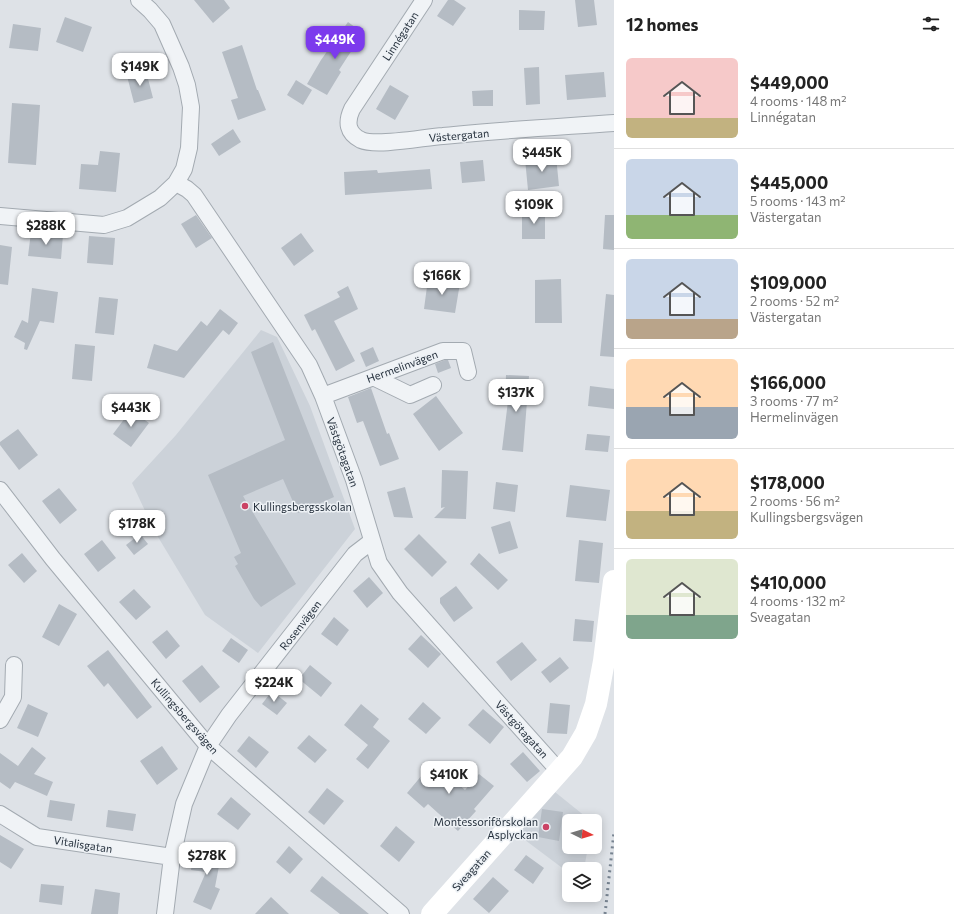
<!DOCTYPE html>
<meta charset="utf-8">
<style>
body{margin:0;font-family:Commissioner,sans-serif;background:#f6f6f6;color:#222;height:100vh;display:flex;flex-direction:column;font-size:15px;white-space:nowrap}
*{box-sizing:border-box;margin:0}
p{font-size:13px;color:#767676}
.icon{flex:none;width:22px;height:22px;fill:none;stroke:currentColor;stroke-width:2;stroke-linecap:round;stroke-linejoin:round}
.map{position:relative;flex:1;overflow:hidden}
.panel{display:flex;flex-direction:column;background:#fff;width:340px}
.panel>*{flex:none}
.needle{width:26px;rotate:95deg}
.buttons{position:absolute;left:562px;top:814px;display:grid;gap:8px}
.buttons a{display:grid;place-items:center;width:40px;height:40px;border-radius:6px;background:#fff;box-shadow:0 2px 10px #0003;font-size:20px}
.price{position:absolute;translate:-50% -34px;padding:0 9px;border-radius:8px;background:#fff;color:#222;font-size:13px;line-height:26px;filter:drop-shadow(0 1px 2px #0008)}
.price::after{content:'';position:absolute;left:50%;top:24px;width:12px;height:9px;margin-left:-6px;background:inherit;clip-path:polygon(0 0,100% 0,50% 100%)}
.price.current{background:#7c3aed;color:#fff}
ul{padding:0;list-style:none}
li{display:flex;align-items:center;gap:12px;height:100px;padding:0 12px}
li+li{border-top:1px solid #e0e0e0}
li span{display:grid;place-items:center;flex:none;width:112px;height:80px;border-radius:6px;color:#555}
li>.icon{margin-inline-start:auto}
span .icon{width:48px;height:48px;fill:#fffc;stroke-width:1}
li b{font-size:17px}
h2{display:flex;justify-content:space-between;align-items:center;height:48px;padding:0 12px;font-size:17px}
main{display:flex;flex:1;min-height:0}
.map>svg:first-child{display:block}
</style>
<main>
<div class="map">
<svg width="614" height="914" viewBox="0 0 614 914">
<rect width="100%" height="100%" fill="#dee2e7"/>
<path fill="#ccd2d9" d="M261 330 277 337 310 406 355 529 258 653 205 615 155 532 132 483 176 435Z
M555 792 591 821H569V847H588L584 869H569V873L517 834Z"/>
<path fill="#b5bcc4" d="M194 0H224L230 8 213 23Z
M448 0H454L466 8 453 26 437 16Z
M575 0H594L597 25 578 27Z
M519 10 545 11 544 30H519Z
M65 17 92 27 83 52 56 42Z
M348 22 363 33 339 70 341 72 327 95 307 84 321 60Z
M13 24 41 28 38 51 9 48Z
M242 45 257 90H258L266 110 238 120 231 100 238 98 222 52Z
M539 67 540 104 526 105 524 68Z
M146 71 153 98 134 103 127 76Z
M604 72 606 97 567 100 565 75Z
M296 80 312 90 303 105 287 95Z
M390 85 409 96 395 120 376 109Z
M493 90V106H473L472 91Z
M12 103 40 105 36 165 8 163Z
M233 129 241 142 219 156 211 144Z
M100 151 120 153 116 192 79 189 81 164 98 165Z
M556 156 559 186 528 190 525 159Z
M483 160 485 181 462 183 460 162Z
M430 169 432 189 345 195 344 172 377 170 378 173Z
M522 211H545V239H522Z
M196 215 212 238 196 248 181 224Z
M605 215H614V250L603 249Z
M31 232 63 235 61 259 28 256Z
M301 233 314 251 294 266 281 248Z
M89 236 115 238 113 265 87 263Z
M0 245 12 247 8 285 0 284Z
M428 279 460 283 455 313 424 309Z
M561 279 562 323H535V280Z
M348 286 358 309 334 321 355 361 336 371 315 329 312 331 304 315 340 297 337 292Z
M32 288 58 292 54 323 40 321 27 350 24 349 25 343 14 337 22 320 28 323Z
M606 294 614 295V357L600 356Z
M99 297 118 299 114 335 95 333Z
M220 309 238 323 229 335 223 330 184 378 147 368 154 344 177 351 201 321 207 326Z
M273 342 334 497 298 513 283 479 243 496 296 584 261 607 254 599 235 566 238 564 234 557 241 553 208 475 285 440 251 352Z
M75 344 95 346 92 381 72 379Z
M373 347 379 361 366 367 360 353Z
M445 360H448L451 368 438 373 435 364Z
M506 375 529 376 523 452 502 450 508 401 505 400Z
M590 386 614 389V409L588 406Z
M371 388 387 434 389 433 399 459 380 466 363 421 357 423 348 397Z
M436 396 463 433 439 451 413 414Z
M131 410 149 423 131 447 113 434Z
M18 429 38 455 19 470 0 445V442Z
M587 434 610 436 608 452 585 450Z
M442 470 468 471 466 519 434 518 445 507 441 508Z
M496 482 518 485 515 512 493 509Z
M570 485 610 490 606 521 566 517Z
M405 487 413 518 394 517 387 492Z
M59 488 77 510 60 524 42 501Z
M510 521 518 548 499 554 491 527Z
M140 534 148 544 134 555 126 545Z
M419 534 447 562 432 577 404 549Z
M102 540 116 558 98 572 84 554Z
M579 540 603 543 599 583 575 581Z
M22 553 37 571 24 583 8 565Z
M479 553 508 580 498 590 470 564Z
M369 577 383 593 367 608 353 591Z
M456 586 473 608 454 622 440 603V598Z
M134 589 151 607 136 620 119 602Z
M59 604 77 614 59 646 42 637Z
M334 617 349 630 337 646 321 634Z
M575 619 594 621 592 642 573 641Z
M167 630 180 646 166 659 152 642Z
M421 635 441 654 428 668 408 649Z
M231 638 248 650 239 663 222 651Z
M522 642 537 660 511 681 496 662Z
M108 650 152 707 137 719 108 683 104 687 87 666Z
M560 657 569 668 550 683 541 672Z
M202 665 220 687 200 703 182 681Z
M310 665 332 683 321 697 299 679Z
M272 691 287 703 277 715 262 704Z
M423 702 441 718 426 734 408 719Z
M550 703 570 705 567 734 547 733Z
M28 704 48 713 38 737 17 728Z
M361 704 379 719 373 727 390 741 368 769 356 759 368 745 344 725Z
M483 709 504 727 490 744 468 725Z
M309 735 327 750 315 763 297 748Z
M249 736 269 752 256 768 237 751Z
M162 746 178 769 157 785 140 761Z
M32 747 46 758 34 774 53 782 47 796 15 782 10 789 0 782V753L18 766Z
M523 752 540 771 527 782 510 764Z
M433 762 465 790 479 774 494 786 474 809 476 811 458 831 428 804 424 808 407 793Z
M327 788 344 801 324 825 308 812Z
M231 797 251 814 238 830 217 814Z
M50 800 75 804 72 821 47 817Z
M542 809 563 812 559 841 538 837Z
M108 810 136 814 133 831 106 827Z
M396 826 415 842 399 862 380 846Z
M0 835 24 849 11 869 0 862Z
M218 843 223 845 215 887 220 889 211 910 193 902 206 872 191 870 194 849 214 853Z
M289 846 303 859 290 874 276 862Z
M526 855 544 868 533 884 514 870Z
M322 876 369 914H340L310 891Z
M493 877 509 891 489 913 473 899Z
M41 884 64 886 62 905 39 902Z
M95 889 120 893 118 914H91Z
M271 897 289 914H255Z"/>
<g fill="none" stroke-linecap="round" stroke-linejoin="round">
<defs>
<path id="street" d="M424 0 352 109C346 122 347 133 361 140 377 147 425 137 443 136 500 130 557 127 614 123
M176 183 187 189 194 195 309 365 323 396 354 480 379 563 400 593 559 771
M0 216 104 225 127 218 160 198 176 183 184 169 189 148 191 107 187 85 181 67 162 24 150 10 139 0
M373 377 410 395 433 385
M323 396 443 351H463L468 372
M0 490 53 559 208 746 401 914
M0 720 13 697 14 665
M0 814 37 837 172 857
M165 914 172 857 184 804 208 746 229 715 355 554 372 541"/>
</defs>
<use href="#street" stroke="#a3aab1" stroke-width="18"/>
<use href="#street" stroke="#f0f3f6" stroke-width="16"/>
<path stroke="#fff" stroke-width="22" d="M432 914 572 757 586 733 596 704 604 661 614 581"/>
<path stroke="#778390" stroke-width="3" stroke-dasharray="2 4" stroke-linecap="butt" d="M605 914 614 832"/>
</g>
<g fill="#cb4365" stroke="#edf1f5" stroke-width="1.5">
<circle cx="245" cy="506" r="4"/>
<circle cx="546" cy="827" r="4"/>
</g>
<g text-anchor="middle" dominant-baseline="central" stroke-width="3" stroke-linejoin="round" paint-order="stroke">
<g font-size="11" fill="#27323e" stroke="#edf1f5">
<text transform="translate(400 36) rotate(-57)">Linnégatan</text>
<text transform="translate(459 135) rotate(-5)">Västergatan</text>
<text transform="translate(402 366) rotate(-20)">Hermelinvägen</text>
<text transform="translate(343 452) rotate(70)">Västgötagatan</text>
<text transform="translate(300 625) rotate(-52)">Rosenvägen</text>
<text transform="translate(185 716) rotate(49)">Kullingsbergsvägen</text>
<text transform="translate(522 729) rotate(48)">Västgötagatan</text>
<text transform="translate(83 844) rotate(9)">Vitalisgatan</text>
<text transform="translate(471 870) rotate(-48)">Sveagatan</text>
</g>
<g font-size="11" fill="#27323e" stroke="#edf1f5" text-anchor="start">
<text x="253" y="506">Kullingsbergsskolan</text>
<text x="538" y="821" text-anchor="end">Montessoriförskolan<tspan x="538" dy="13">Asplyckan</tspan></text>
</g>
</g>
</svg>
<div class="buttons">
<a><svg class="needle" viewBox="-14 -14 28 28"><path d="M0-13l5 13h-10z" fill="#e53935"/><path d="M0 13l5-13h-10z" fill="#767676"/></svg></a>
<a><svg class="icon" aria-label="layers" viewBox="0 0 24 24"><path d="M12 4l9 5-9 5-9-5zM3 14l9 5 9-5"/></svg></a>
</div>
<b class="price current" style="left:335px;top:60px">$449K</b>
<b class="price" style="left:140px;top:87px">$149K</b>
<b class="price" style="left:542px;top:173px">$445K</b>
<b class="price" style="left:534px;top:225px">$109K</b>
<b class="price" style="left:46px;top:246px">$288K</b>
<b class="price" style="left:442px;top:296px">$166K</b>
<b class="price" style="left:516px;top:413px">$137K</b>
<b class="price" style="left:131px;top:428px">$443K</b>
<b class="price" style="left:137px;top:544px">$178K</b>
<b class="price" style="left:274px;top:703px">$224K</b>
<b class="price" style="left:449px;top:795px">$410K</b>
<b class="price" style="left:207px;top:876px">$278K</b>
</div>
<section class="panel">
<h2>12 homes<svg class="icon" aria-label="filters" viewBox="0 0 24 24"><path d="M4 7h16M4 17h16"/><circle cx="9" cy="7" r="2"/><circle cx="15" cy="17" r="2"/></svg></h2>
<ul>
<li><span style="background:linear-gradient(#f6c9c9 75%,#c2b280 0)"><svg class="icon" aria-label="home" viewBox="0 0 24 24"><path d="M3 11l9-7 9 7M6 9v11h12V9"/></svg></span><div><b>$449,000</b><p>4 rooms · 148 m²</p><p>Linnégatan</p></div></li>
<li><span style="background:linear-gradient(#c9d6e8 70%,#8fb573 0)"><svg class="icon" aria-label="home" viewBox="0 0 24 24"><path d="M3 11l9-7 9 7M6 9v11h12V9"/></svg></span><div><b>$445,000</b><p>5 rooms · 143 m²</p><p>Västergatan</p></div></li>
<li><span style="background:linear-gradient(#c9d6e8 75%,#b9a48a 0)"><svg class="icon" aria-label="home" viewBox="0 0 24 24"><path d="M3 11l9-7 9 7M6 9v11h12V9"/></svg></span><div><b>$109,000</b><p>2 rooms · 52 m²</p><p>Västergatan</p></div></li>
<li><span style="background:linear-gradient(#ffd9b3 60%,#9aa5b1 0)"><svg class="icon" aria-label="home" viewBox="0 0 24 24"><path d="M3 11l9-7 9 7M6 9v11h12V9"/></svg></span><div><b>$166,000</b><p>3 rooms · 77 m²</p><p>Hermelinvägen</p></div></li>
<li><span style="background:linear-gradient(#ffd9b3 65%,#c2b280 0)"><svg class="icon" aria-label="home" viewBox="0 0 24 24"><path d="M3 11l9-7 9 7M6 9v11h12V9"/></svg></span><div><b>$178,000</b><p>2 rooms · 56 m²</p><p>Kullingsbergsvägen</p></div></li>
<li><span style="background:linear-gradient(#dfe7d0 70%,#7fa58c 0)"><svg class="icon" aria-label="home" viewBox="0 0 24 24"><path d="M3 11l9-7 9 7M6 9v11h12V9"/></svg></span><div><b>$410,000</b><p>4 rooms · 132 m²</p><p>Sveagatan</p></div></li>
</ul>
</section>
</main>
